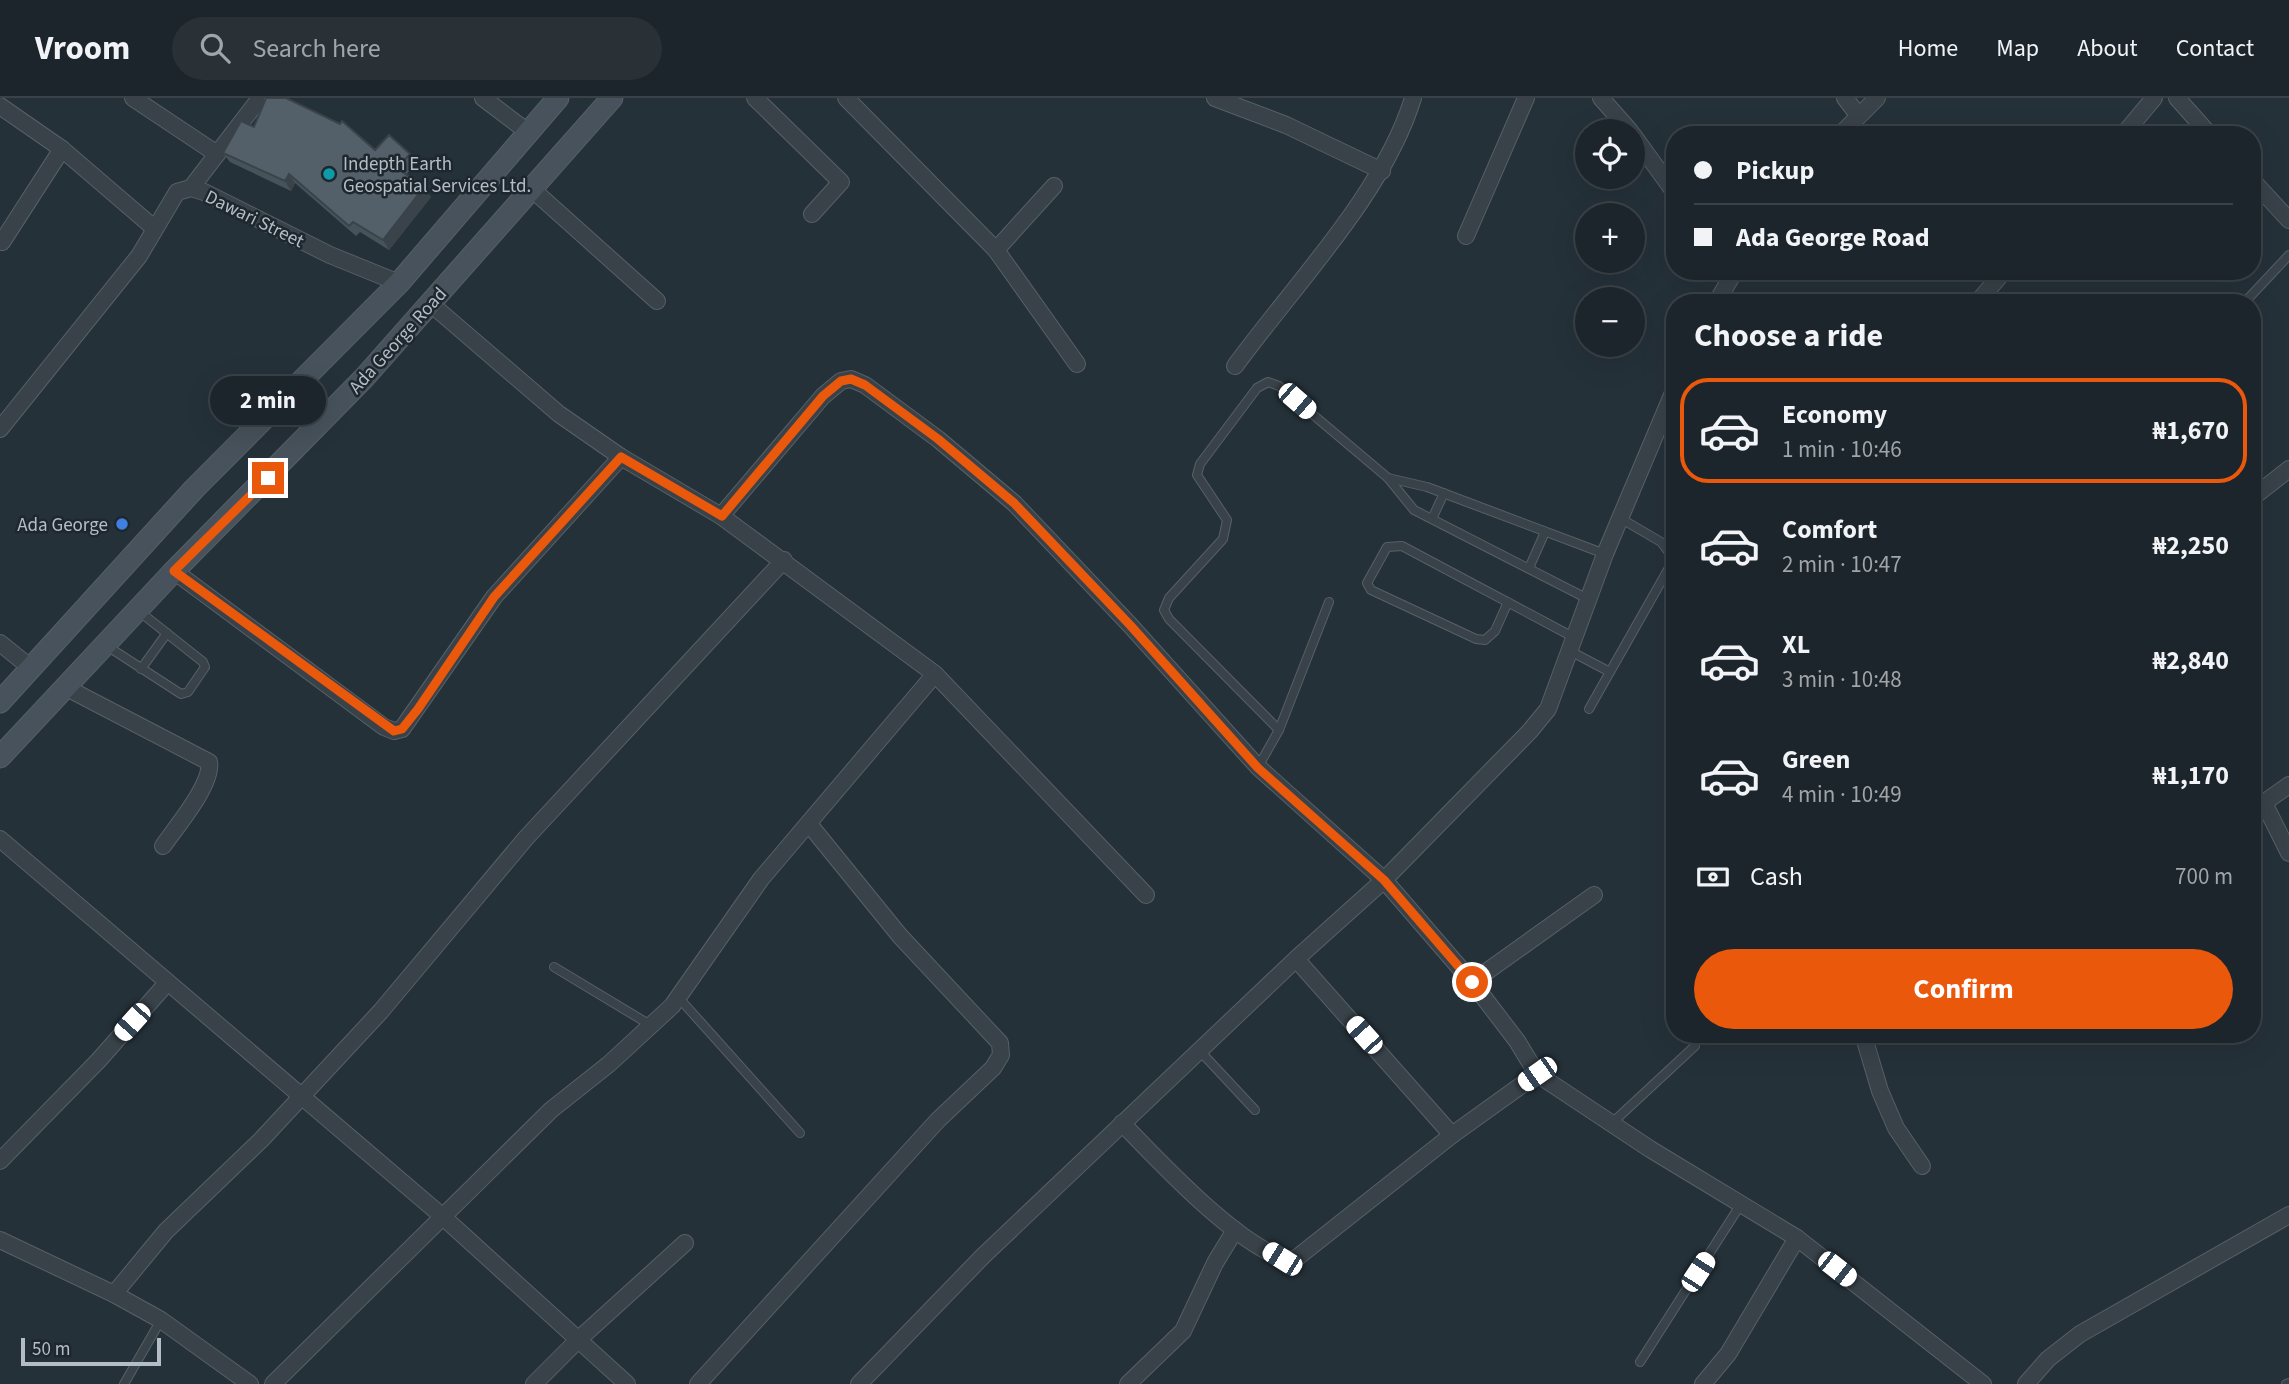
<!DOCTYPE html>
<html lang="en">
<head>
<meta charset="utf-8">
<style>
  :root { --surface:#1c252b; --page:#293137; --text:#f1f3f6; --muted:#a0a5a9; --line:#3a4247; --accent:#ea580c }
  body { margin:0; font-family:"Source Sans 3",sans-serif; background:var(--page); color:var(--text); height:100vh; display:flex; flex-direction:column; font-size:26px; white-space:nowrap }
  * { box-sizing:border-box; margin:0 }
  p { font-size:23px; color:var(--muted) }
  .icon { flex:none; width:38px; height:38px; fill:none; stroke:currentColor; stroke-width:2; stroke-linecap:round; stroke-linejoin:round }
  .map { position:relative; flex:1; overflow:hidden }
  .side { position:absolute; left:1666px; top:196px; width:595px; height:749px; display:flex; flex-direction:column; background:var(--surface); border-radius:28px; box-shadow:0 7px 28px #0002,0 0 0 2px var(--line) }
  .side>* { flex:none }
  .hud { position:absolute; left:1666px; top:28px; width:595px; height:154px; border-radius:28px; box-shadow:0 7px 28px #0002,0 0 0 2px var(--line); display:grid; align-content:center; height:154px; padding:0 28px; background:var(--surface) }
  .fabs { position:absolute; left:1575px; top:21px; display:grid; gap:14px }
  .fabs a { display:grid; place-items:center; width:70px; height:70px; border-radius:50%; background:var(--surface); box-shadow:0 7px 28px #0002,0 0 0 2px var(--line); font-size:35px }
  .scale { position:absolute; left:21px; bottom:18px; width:140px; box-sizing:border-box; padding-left:7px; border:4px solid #b4bdc5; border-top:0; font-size:19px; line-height:24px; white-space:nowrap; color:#b4bdc5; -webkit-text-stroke:5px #1e272e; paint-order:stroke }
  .end { position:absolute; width:32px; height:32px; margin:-16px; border:9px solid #ea580c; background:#fff; box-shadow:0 0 0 4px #fff }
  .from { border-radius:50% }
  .bubble { position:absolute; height:49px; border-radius:24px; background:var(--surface); box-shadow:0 7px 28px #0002,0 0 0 2px var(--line); font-size:23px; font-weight:700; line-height:49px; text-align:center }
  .car { position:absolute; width:21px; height:42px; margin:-21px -10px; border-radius:9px; box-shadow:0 0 5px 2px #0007; background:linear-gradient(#fff 24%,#345 0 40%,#fff 0 76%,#345 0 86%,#fff 0) }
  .hud b { display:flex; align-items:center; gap:24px; height:66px; font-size:26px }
  .hud b+b { border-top:2px solid var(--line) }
  .hud i { width:18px; height:18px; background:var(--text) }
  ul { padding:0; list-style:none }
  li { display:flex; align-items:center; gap:21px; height:105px; margin:0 14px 10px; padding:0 14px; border:4px solid transparent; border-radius:28px }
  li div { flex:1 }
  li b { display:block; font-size:26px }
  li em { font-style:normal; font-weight:700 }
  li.on { border-color:var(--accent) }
  li>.icon { width:63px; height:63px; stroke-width:1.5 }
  h2 { padding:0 28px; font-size:32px; line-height:84px }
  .pay { display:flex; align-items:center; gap:18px; height:77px; padding:0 28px; font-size:26px }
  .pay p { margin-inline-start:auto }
  .button { display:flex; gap:14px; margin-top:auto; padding:14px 28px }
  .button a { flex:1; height:80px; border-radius:42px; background:var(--accent); color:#fff; font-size:28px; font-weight:700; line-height:80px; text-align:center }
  header { display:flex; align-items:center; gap:42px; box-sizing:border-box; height:98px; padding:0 35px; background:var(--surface); border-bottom:2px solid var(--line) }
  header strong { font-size:33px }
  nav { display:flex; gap:38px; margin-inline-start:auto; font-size:24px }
  .search { width:490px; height:63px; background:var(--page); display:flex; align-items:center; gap:18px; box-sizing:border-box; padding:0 24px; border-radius:38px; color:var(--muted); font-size:26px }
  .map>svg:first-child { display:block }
</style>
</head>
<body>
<header>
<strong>Vroom</strong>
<div class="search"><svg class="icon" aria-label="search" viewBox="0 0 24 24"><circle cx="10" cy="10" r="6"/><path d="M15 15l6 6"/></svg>Search here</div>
<nav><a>Home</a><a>Map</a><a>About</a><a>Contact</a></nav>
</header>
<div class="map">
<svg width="2289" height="1286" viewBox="0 0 2289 1286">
  <rect width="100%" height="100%" fill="#253139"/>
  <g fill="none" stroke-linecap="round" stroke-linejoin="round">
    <defs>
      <g id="service">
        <path d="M2244,205L2289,157"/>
        <path d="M1388,380L1427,389L1605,456"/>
        <path d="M1432,421L1444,395"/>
        <path d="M1529,470L1545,434"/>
        <path d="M1508,504L1495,533L1485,542L1476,541L1371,492L1367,485L1387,449L1402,448L1575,540"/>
        <path d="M107,548L181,596L188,594L205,569L203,564L140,514"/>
        <path d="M1570,553L1610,574"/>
        <path d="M141,571L167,535"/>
        <path d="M1589,611L1674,461L1661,444L1620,420"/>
        <path d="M1279,632L1169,521L1164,512L1169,500L1223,441L1227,422L1197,377L1200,366L1257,290L1268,284L1279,288L1388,380L1414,412L1588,501"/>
        <path d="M1258,669L1279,632L1329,504"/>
        <path d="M554,869L652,928"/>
        <path d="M678,899L800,1035"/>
        <path d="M1199,952L1255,1012"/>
        <path d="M1612,1025L1695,948"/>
        <path d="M1640,1264L1741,1106"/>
        <path d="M124,1286L161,1222"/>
        <path d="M2286,1286L2289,1285"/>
      </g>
      <g id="minor">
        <path d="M133,0L217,56"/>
        <path d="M483,0L529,35"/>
        <path d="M755,0L841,84L812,116"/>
        <path d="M846,0L996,152L1077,266"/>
        <path d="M1215,0L1286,27L1382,73"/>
        <path d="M1601,0L1630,33"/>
        <path d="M1845,0L1858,17"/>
        <path d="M2177,0L2210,37"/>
        <path d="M0,8L62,51L154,130"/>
        <path d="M1633,37L1675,95"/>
        <path d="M1840,37L1877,0"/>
        <path d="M2123,37L2154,0"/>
        <path d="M2252,82L2289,122"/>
        <path d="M191,90L257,4"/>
        <path d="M533,92L657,203"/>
        <path d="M1466,138L1526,0"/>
        <path d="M2,144L62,51"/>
        <path d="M996,152L1054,88"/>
        <path d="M1716,205L1735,173"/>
        <path d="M1977,205L2004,173"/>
        <path d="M431,206L559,316L621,359L721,418L935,576L1146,797"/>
        <path d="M1235,268C1294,187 1384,95 1413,0"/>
        <path d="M0,331L139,158L177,94L191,90L204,94L330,157L399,185"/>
        <path d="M2252,400L2289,371"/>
        <path d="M721,418L823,298L841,283L851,281L865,287L938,341L1014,405L1130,527L1258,669L1384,782L1472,884L1517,943L1537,976L1650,1051L1797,1140L1983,1286"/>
        <path d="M174,473L384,629L394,633L402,631L494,499L621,359"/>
        <path d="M0,545L31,570"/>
        <path d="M65,589L209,664C213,686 176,729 163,748"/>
        <path d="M2264,705L2289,755"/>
        <path d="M2252,713L2289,687"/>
        <path d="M0,741L442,1118L627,1286"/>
        <path d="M1296,861L1452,1037"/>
        <path d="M1472,884L1594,797"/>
        <path d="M1863,936L1880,993L1896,1030L1922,1068"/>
        <path d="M1122,1025C1155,1059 1248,1160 1294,1162L1452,1037L1537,976"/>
        <path d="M0,1063L98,963L167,885"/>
        <path d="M0,1142L114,1196L161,1222L250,1286"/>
        <path d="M114,1196L166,1133L261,1042L381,913L526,740L784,462"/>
        <path d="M273,1286L551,1012L609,966L672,908L761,781L935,576"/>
        <path d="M534,1286L579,1241L685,1145"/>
        <path d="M698,1286L938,1022L993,970L1001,957L1000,945L900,838L809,726"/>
        <path d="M859,1286L983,1158L1296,861L1384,782L1530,633L1548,611L1605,456L1675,290"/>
        <path d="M1128,1286L1183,1233L1215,1165L1235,1132"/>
        <path d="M1703,1286L1728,1256L1797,1140"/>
        <path d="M2026,1286L2048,1261L2080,1236L2289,1117"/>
      </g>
      <g id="secondary">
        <path d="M0,604L194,391L399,185L558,0"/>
        <path d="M0,659L174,473L364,280L612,0"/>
      </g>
    </defs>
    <use href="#service" stroke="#576067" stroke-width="10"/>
    <use href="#minor" stroke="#576067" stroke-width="18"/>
    <use href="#secondary" stroke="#576067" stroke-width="23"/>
    <use href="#service" stroke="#394249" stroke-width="8"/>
    <use href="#minor" stroke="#394249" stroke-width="16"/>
    <use href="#secondary" stroke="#47525c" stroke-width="21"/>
  </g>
  <path fill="#47535a" d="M254,29L375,52L410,56L416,66L406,77L431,99L389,152L360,134L356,138L295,85L291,93L230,64L223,55Z"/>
  <g fill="#3a434a">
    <path d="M289,76L295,85L291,93L285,83Z"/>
    <path d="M424,89L431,99L389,152L383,142Z"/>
  </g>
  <path fill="#536069" stroke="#3a434a" stroke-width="2" d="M266,0H286L340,26L342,23L375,52L389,37L410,56L397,70L424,89L383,142L353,124L349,128L289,76L285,83L223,55L241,23L254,29Z"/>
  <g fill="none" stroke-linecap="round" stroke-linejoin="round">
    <path stroke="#ea580c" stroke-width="9" d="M268,380L174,473L394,633L402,631L418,611L494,499L621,359L722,418L823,298L841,283L851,281L865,287L938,341L1014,405L1130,527L1258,670L1384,782L1472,884"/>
  </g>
  <circle fill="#0f9aa8" stroke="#1e272e" stroke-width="2.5" cx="329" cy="76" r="7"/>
  <circle fill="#3f7fe0" stroke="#1e272e" stroke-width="2.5" cx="122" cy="426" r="7"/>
  <g text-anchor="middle" stroke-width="5" stroke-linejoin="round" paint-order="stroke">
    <g font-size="19" fill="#b4bdc5" stroke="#1e272e" text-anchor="start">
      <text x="343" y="72">Indepth Earth<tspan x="343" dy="22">Geospatial Services Ltd.</tspan></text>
      <text x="108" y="433" text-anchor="end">Ada George</text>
    </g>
    <g font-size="19" fill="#b4bdc5" stroke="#1e272e">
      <text transform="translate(255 120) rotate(26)" y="7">Dawari Street</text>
      <text transform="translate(397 242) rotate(-48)" y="7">Ada George Road</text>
    </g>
  </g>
</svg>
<div class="fabs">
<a><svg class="icon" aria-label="locate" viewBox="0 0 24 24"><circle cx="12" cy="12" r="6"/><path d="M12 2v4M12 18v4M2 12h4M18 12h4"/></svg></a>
<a>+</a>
<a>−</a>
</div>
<div class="scale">50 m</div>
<i class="end from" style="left:1472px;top:884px"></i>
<i class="end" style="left:268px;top:380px"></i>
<div class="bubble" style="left:210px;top:278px;width:116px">2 min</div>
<i class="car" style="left:1297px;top:303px;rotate:131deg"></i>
<i class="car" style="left:132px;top:924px;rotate:222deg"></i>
<i class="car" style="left:1364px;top:937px;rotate:318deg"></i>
<i class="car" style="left:1537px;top:976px;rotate:235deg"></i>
<i class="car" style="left:1282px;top:1161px;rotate:302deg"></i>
<i class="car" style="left:1837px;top:1171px;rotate:128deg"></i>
<i class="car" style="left:1698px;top:1174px;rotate:33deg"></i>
<div class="hud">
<b><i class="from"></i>Pickup</b>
<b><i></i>Ada George Road</b>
</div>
<section class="side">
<h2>Choose a ride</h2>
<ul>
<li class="on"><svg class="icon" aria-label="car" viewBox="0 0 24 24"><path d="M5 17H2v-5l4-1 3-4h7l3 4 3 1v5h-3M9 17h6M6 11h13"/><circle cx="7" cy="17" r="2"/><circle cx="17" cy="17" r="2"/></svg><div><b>Economy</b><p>1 min · 10:46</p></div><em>₦1,670</em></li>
<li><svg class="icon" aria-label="car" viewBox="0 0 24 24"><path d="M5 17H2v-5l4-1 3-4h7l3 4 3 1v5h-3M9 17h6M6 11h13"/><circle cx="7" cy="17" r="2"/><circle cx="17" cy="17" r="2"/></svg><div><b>Comfort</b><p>2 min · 10:47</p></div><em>₦2,250</em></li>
<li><svg class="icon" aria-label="car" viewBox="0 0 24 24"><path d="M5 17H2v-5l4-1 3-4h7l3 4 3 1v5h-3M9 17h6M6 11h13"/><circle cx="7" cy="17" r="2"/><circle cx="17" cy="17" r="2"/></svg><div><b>XL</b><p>3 min · 10:48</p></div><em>₦2,840</em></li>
<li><svg class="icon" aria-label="car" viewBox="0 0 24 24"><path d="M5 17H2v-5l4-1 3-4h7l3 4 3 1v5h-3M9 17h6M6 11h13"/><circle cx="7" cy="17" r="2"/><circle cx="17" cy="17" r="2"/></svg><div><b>Green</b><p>4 min · 10:49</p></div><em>₦1,170</em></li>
</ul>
<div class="pay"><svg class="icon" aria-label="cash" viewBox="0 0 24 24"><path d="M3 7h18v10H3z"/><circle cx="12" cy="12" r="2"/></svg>Cash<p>700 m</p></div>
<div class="button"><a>Confirm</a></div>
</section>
</div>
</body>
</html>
